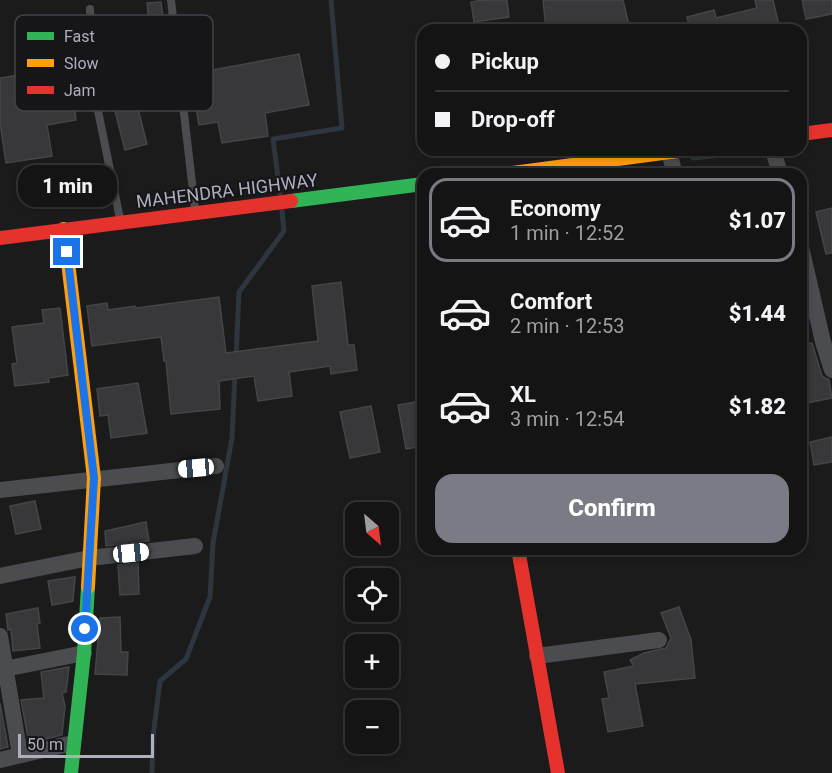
<!DOCTYPE html>
<html lang="en">
<head>
<meta charset="utf-8">
<style>
  :root { --surface:#141415; --page:#1d1d1e; --text:#f1f3f6; --muted:#9d9ea0; --line:#333334; --accent:#797b85 }
  body { margin:0; font-family:Roboto,sans-serif; background:var(--page); color:var(--text); height:100vh; display:flex; flex-direction:column; font-size:22px; white-space:nowrap }
  * { box-sizing:border-box; margin:0 }
  p { font-size:20px; color:var(--muted) }
  .icon { flex:none; width:33px; height:33px; fill:none; stroke:currentColor; stroke-width:2; stroke-linecap:round; stroke-linejoin:round }
  .map { position:relative; flex:1; overflow:hidden }
  .sheet { position:absolute; left:417px; top:168px; width:390px; height:387px; display:flex; flex-direction:column; background:var(--surface); border-radius:18px; box-shadow:0 3px 9px #0003,0 0 0 2px var(--line) }
  .sheet>* { flex:none }
  .banner { position:absolute; left:417px; top:24px; width:390px; height:132px; border-radius:18px; box-shadow:0 3px 9px #0003,0 0 0 2px var(--line); display:grid; align-content:center; height:132px; padding:0 18px; background:var(--surface) }
  .needle { width:39px; rotate:152deg }
  .controls { position:absolute; left:345px; top:502px; display:grid; gap:12px }
  .controls a { display:grid; place-items:center; width:54px; height:54px; border-radius:12px; background:var(--surface); box-shadow:0 3px 9px #0003,0 0 0 2px var(--line); font-size:30px }
  .scale { position:absolute; left:18px; bottom:15px; width:136px; box-sizing:border-box; padding-left:6px; border:3px solid #acafbd; border-top:0; font-size:16px; line-height:21px; white-space:nowrap; color:#acafbd; -webkit-text-stroke:4px #161518; paint-order:stroke }
  .end { position:absolute; width:27px; height:27px; margin:-14px; border:8px solid #1a73e8; background:#fff; box-shadow:0 0 0 3px #fff }
  .from { border-radius:50% }
  .bubble { position:absolute; height:42px; border-radius:18px; background:var(--surface); box-shadow:0 3px 9px #0003,0 0 0 2px var(--line); font-size:20px; font-weight:800; line-height:42px; text-align:center }
  .car { position:absolute; width:18px; height:36px; margin:-18px -9px; border-radius:8px; box-shadow:0 0 4px 2px #0007; background:linear-gradient(#fff 24%,#345 0 40%,#fff 0 76%,#345 0 86%,#fff 0) }
  .banner b { display:flex; align-items:center; gap:21px; height:57px; font-size:22px }
  .banner b+b { border-top:2px solid var(--line) }
  .banner i { width:15px; height:15px; background:var(--text) }
  ul { padding:10px 0 0; list-style:none }
  li { display:flex; align-items:center; gap:18px; height:84px; margin:0 12px 9px; padding:0 6px; border:3px solid transparent; border-radius:18px }
  li div { flex:1 }
  li b { display:block; font-size:22px }
  li em { font-style:normal; font-weight:800 }
  li.on { border-color:var(--accent) }
  li>.icon { width:54px; height:54px; stroke-width:1.5 }
  .primary-button { display:flex; gap:12px; margin-top:auto; padding:12px 18px }
  .primary-button a { flex:1; height:69px; border-radius:18px; background:var(--accent); color:#fff; font-size:24px; font-weight:800; line-height:69px; text-align:center }
  .map>svg:first-child { display:block }
</style>
</head>
<body>
<div class="map">
<svg width="832" height="773" viewBox="0 0 832 773">
  <rect width="100%" height="100%" fill="#1b1b1c"/>
  <g fill="none" stroke-linecap="round" stroke-linejoin="round">
    <g stroke="#2d353f" stroke-width="5">
      <path d="M693,158L770,150"/>
      <path d="M280,193L273,139L342,128L331,0"/>
      <path d="M236,358L239,292L284,231L282,211"/>
      <path d="M152,773L153,737L160,681L186,659L210,597L213,543L232,438L235,373"/>
    </g>
  </g>
  <g fill="#38383a" stroke="#444548" stroke-width="1.5">
    <path d="M483,0H507L509,17L474,22L471,2Z"/>
    <path d="M543,0H623L630,30H592L591,23L546,28Z"/>
    <path d="M755,0H773L780,30H690L687,17L714,10L716,18L757,8Z"/>
    <path d="M802,0H832V14L806,19Z"/>
    <path d="M161,2L166,42L151,44L147,3Z"/>
    <path d="M299,54L309,105L265,113L268,136L222,143L218,122L199,125L190,74Z"/>
    <path d="M63,68L69,104L74,103L76,120L47,125L52,156L6,163L0,123V78Z"/>
    <path d="M133,89L147,144L125,150L111,95Z"/>
    <path d="M832,208V253L826,254L816,212Z"/>
    <path d="M341,282L348,345H354L357,370L331,374L330,366L289,372L292,396L258,401L254,376L219,381L220,409L171,414L166,361H164L161,337L92,346L87,306L107,303L108,310L135,306L136,308L219,297L226,353L318,341L312,286Z"/>
    <path d="M60,308L68,375L48,378L49,382L15,386L12,364L17,363L12,327L44,323L42,310Z"/>
    <path d="M812,343L822,376L829,380L832,398L801,404V345Z"/>
    <path d="M138,383L147,433L111,438L108,415L100,416L97,389Z"/>
    <path d="M420,401L423,415V446L406,449L398,405Z"/>
    <path d="M371,406L380,452L350,458L340,412Z"/>
    <path d="M832,437V462L814,465L810,442Z"/>
    <path d="M35,501L41,529L16,534L10,506Z"/>
    <path d="M146,522L149,541L106,546L105,531Z"/>
    <path d="M138,563L139,594L120,595L118,565Z"/>
    <path d="M75,577L73,601L52,605L48,581Z"/>
    <path d="M679,607L691,640L695,678L635,684L643,726L608,732L602,699L609,698L604,672L634,666L630,660L644,653L666,648L671,638L661,613Z"/>
    <path d="M38,608L40,623L37,624L40,648L13,651L11,629L8,630L6,614Z"/>
    <path d="M120,617L121,652H128L127,675L95,674L100,618Z"/>
    <path d="M69,667L66,692L62,693L65,706L62,735L29,743L21,700L44,698L41,672Z"/>
    <path d="M0,703L8,747L0,749Z"/>
  </g>
  <g fill="none" stroke-linecap="round" stroke-linejoin="round">
    <g stroke="#4b4c4f" stroke-width="8">
      <path d="M171,0L195,209"/>
      <path d="M90,9L95,96L120,219"/>
    </g>
    <g stroke="#4b4c4f" stroke-width="16">
      <path d="M773,150L780,174"/>
      <path d="M669,152L675,174"/>
      <path d="M801,247L823,342L832,370"/>
      <path d="M0,490L216,466"/>
      <path d="M0,576L89,558L195,546"/>
      <path d="M0,636L20,755"/>
      <path d="M537,656L659,640"/>
      <path d="M0,670L84,653"/>
      <path d="M0,760L73,743"/>
    </g>
    <g stroke="#30b455" stroke-width="14">
      <path d="M291,201L423,184"/>
      <path d="M71,773L84,653L88,587"/>
    </g>
    <g stroke="#ff9f0a" stroke-width="14">
      <path d="M505,174L685,150"/>
      <path d="M64,229L94,478L88,587"/>
    </g>
    <g stroke="#e5322d" stroke-width="14">
      <path d="M801,134L832,130"/>
      <path d="M0,238L291,201"/>
      <path d="M518,549L558,773"/>
    </g>
  </g>
  <g fill="none" stroke-linecap="round" stroke-linejoin="round">
    <path stroke="#1a73e8" stroke-width="8" d="M67,252L94,478L85,629"/>
  </g>
  <g text-anchor="middle" stroke-width="4.5" stroke-linejoin="round" paint-order="stroke">
    <g font-size="18" fill="#acafbd" stroke="#161518">
      <text transform="translate(227 191) rotate(-7)" y="6">MAHENDRA HIGHWAY</text>
    </g>
  </g>
  <rect x="15" y="15" width="198" height="96" rx="9" fill="#161518" stroke="#43434a" stroke-width="1.5"/>
  <rect x="27" y="32" width="27" height="8" fill="#30b455"/>
  <rect x="27" y="59" width="27" height="8" fill="#ff9f0a"/>
  <rect x="27" y="86" width="27" height="8" fill="#e5322d"/>
  <g font-size="16" fill="#acafbd">
    <text x="64" y="42">Fast</text>
    <text x="64" y="69">Slow</text>
    <text x="64" y="96">Jam</text>
  </g>
</svg>
<div class="controls">
<a><svg class="needle" viewBox="-14 -14 28 28"><path d="M0-13l5 13h-10z" fill="#e53935"/><path d="M0 13l5-13h-10z" fill="#9d9ea0"/></svg></a>
<a><svg class="icon" aria-label="locate" viewBox="0 0 24 24"><circle cx="12" cy="12" r="6"/><path d="M12 2v4M12 18v4M2 12h4M18 12h4"/></svg></a>
<a>+</a>
<a>−</a>
</div>
<div class="scale">50 m</div>
<i class="end from" style="left:85px;top:629px"></i>
<i class="end" style="left:67px;top:252px"></i>
<div class="bubble" style="left:18px;top:165px;width:99px">1 min</div>
<i class="car" style="left:196px;top:468px;rotate:265deg"></i>
<i class="car" style="left:131px;top:553px;rotate:84deg"></i>
<div class="banner">
<b><i class="from"></i>Pickup</b>
<b><i></i>Drop-off</b>
</div>
<section class="sheet">
<ul>
<li class="on"><svg class="icon" aria-label="car" viewBox="0 0 24 24"><path d="M5 17H2v-5l4-1 3-4h7l3 4 3 1v5h-3M9 17h6M6 11h13"/><circle cx="7" cy="17" r="2"/><circle cx="17" cy="17" r="2"/></svg><div><b>Economy</b><p>1 min · 12:52</p></div><em>$1.07</em></li>
<li><svg class="icon" aria-label="car" viewBox="0 0 24 24"><path d="M5 17H2v-5l4-1 3-4h7l3 4 3 1v5h-3M9 17h6M6 11h13"/><circle cx="7" cy="17" r="2"/><circle cx="17" cy="17" r="2"/></svg><div><b>Comfort</b><p>2 min · 12:53</p></div><em>$1.44</em></li>
<li><svg class="icon" aria-label="car" viewBox="0 0 24 24"><path d="M5 17H2v-5l4-1 3-4h7l3 4 3 1v5h-3M9 17h6M6 11h13"/><circle cx="7" cy="17" r="2"/><circle cx="17" cy="17" r="2"/></svg><div><b>XL</b><p>3 min · 12:54</p></div><em>$1.82</em></li>
</ul>
<div class="primary-button"><a>Confirm</a></div>
</section>
</div>
</body>
</html>
